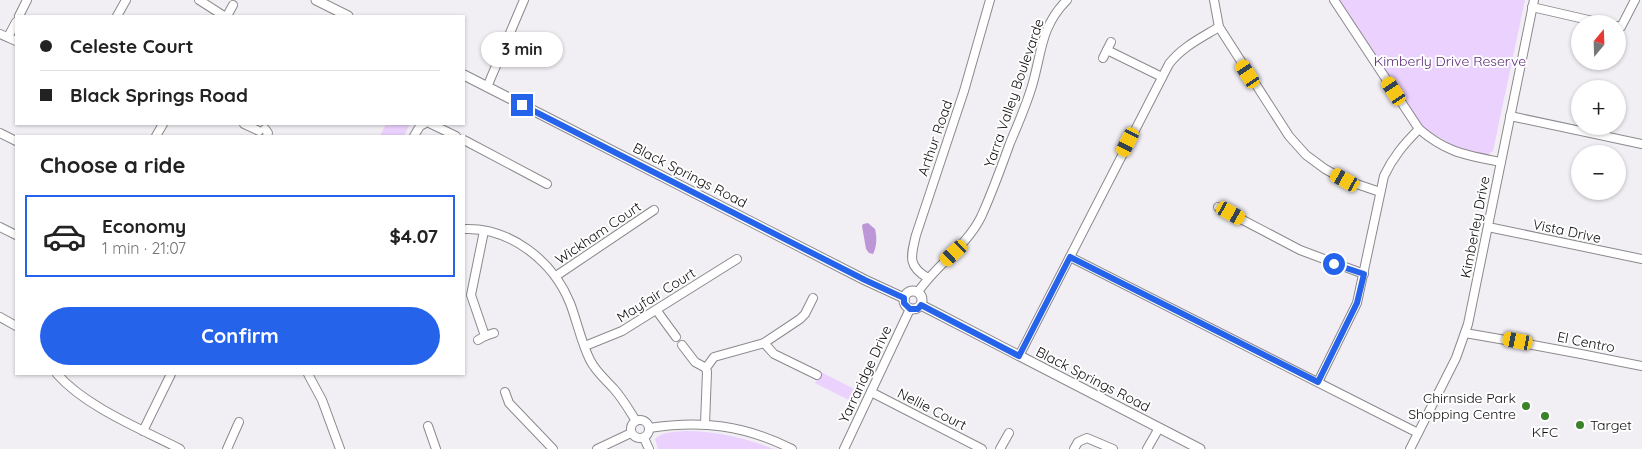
<!DOCTYPE html>
<html lang="en">
<head>
<meta charset="utf-8">
<style>
  :root { --surface:#fff; --page:#f6f6f6; --text:#222; --muted:#767676; --line:#e0e0e0; --accent:#2563eb }
  body { margin:0; font-family:Quicksand,sans-serif; background:var(--page); color:var(--text); height:100vh; display:flex; flex-direction:column; font-size:19px; white-space:nowrap }
  * { box-sizing:border-box; margin:0 }
  p { font-size:16px; color:var(--muted) }
  .icon { flex:none; width:28px; height:28px; fill:none; stroke:currentColor; stroke-width:2; stroke-linecap:round; stroke-linejoin:round }
  .map { position:relative; flex:1; overflow:hidden }
  .sheet { position:absolute; left:15px; top:135px; width:450px; height:240px; display:flex; flex-direction:column; background:var(--surface); border-radius:0px; box-shadow:0 1px 4px #0004 }
  .sheet>* { flex:none }
  .guide { position:absolute; left:15px; top:15px; width:450px; height:110px; border-radius:0px; box-shadow:0 1px 4px #0004; display:grid; align-content:center; height:110px; padding:0 25px; background:var(--surface) }
  .needle { width:32px; rotate:19deg }
  .buttons { position:absolute; left:1571px; top:15px; display:grid; gap:10px }
  .buttons a { display:grid; place-items:center; width:55px; height:55px; border-radius:50%; background:var(--surface); box-shadow:0 1px 4px #0004; font-size:25px }
  .end { position:absolute; width:22px; height:22px; margin:-11px; border:6px solid #2563eb; background:#fff; box-shadow:0 0 0 2px #fff }
  .from { border-radius:50% }
  .bubble { position:absolute; height:35px; border-radius:18px; background:var(--surface); box-shadow:0 1px 4px #0004; font-size:16px; font-weight:800; line-height:35px; text-align:center }
  .car { position:absolute; width:15px; height:30px; margin:-15px -8px; border-radius:6px; box-shadow:0 0 4px 1px #0007; background:linear-gradient(#f5c518 24%,#345 0 40%,#f5c518 0 76%,#345 0 86%,#f5c518 0) }
  .guide b { display:flex; align-items:center; gap:18px; height:48px; font-size:19px }
  .guide b+b { border-top:1px solid var(--line) }
  .guide i { width:12px; height:12px; background:var(--text) }
  ul { padding:0; list-style:none }
  li { display:flex; align-items:center; gap:15px; height:82px; margin:0 10px 8px; padding:0 15px; border:2px solid transparent; border-radius:0px }
  li div { flex:1 }
  li b { display:block; font-size:19px }
  li em { font-style:normal; font-weight:800 }
  li.active { border-color:var(--accent) }
  li>.icon { width:45px; height:45px; stroke-width:1.5 }
  h2 { padding:0 25px; font-size:22px; line-height:60px }
  .action { display:flex; gap:10px; margin-top:auto; padding:10px 25px }
  .action a { flex:1; height:58px; border-radius:30px; background:var(--accent); color:#fff; font-size:20px; font-weight:800; line-height:58px; text-align:center }
  .map>svg:first-child { display:block }
</style>
</head>
<body>
<div class="map">
<svg width="1642" height="449" viewBox="0 0 1642 449">
  <rect width="100%" height="100%" fill="#f2eff4"/>
  <g fill="#ebd1fe">
    <path d="M1339,0H1525L1493,151L1487,155L1456,147L1421,127Z"/>
    <path d="M386,124H410L404,136H380Z"/>
    <path d="M821,372L858,391L853,402L815,383Z"/>
    <path d="M686,431C716,431 745,438 774,449H658L655,439C663,431 675,432 686,431Z"/>
  </g>
  <path fill="#bc96d6" d="M868,223L875,229C877,237 877,246 873,254L869,253L866,249L862,226L863,224Z"/>
  <g fill="none" stroke-linecap="round" stroke-linejoin="round">
    <defs>
      <g id="minor">
        <path d="M199,0L224,16"/>
        <path d="M1214,0L1219,27L1289,136L1306,155L1325,169L1345,180L1380,192"/>
        <path d="M1334,0L1419,129C1447,153 1466,155 1501,162"/>
        <path d="M1532,7L1606,24"/>
        <path d="M19,16L27,0"/>
        <path d="M117,16L126,0"/>
        <path d="M227,16L233,5"/>
        <path d="M1618,26L1621,27L1635,0"/>
        <path d="M0,34L16,41"/>
        <path d="M8,37L16,22"/>
        <path d="M1107,50L1162,77"/>
        <path d="M1103,58L1111,42"/>
        <path d="M487,87L524,0"/>
        <path d="M1510,116L1642,144"/>
        <path d="M244,124L259,131"/>
        <path d="M431,124L456,136"/>
        <path d="M265,129L268,133L267,136"/>
        <path d="M0,133L16,141"/>
        <path d="M156,136L163,124"/>
        <path d="M414,136L420,126L424,124"/>
        <path d="M464,140L547,184"/>
        <path d="M1218,207L1300,250L1364,274"/>
        <path d="M0,227L16,235"/>
        <path d="M1488,227L1642,259"/>
        <path d="M464,229C510,227 553,261 570,303C577,321 581,342 590,360C596,372 606,380 614,389C623,399 629,410 636,421"/>
        <path d="M484,231L471,295L485,336"/>
        <path d="M1070,257L1418,433"/>
        <path d="M556,276L654,210"/>
        <path d="M928,278C907,266 911,256 916,235L964,91L990,0"/>
        <path d="M918,292C936,265 966,247 981,217C992,193 1001,168 1010,143C1018,124 1026,106 1032,86C1042,53 1040,27 1067,0"/>
        <path d="M657,311L676,337"/>
        <path d="M0,317L16,326"/>
        <path d="M1465,333C1524,343 1583,354 1642,366"/>
        <path d="M478,340L485,336L494,333"/>
        <path d="M764,343L774,354L817,375"/>
        <path d="M682,345L695,362L706,368"/>
        <path d="M585,346L622,331L737,259"/>
        <path d="M1019,356L1169,64C1182,47 1201,38 1219,27"/>
        <path d="M57,374C86,407 141,429 180,449"/>
        <path d="M308,374L322,400L340,449"/>
        <path d="M1318,382L1357,303L1384,176C1393,157 1404,144 1419,129"/>
        <path d="M505,392L509,403L553,449"/>
        <path d="M871,392L982,449"/>
        <circle cx="640" cy="429" r="9"/>
        <path d="M705,424L707,372L706,368L714,357L764,343L800,319L805,314L813,298"/>
        <path d="M428,426L436,449"/>
        <path d="M649,428C702,420 744,425 792,449"/>
        <path d="M143,431L171,374"/>
        <path d="M644,438L649,449"/>
        <path d="M227,449L239,422"/>
        <path d="M597,449L631,433"/>
        <path d="M844,449L910,309"/>
        <path d="M1000,449L1009,433"/>
        <path d="M1074,449L1078,442L1087,438L1113,449"/>
        <path d="M1147,449L1159,428"/>
        <path d="M1410,449L1456,358L1468,324L1534,0"/>
      </g>
      <g id="major">
        <path d="M316,0L348,16"/>
        <path d="M464,75L865,280L904,298"/>
        <circle cx="913" cy="300" r="9"/>
        <path d="M921,305L1200,449"/>
      </g>
    </defs>
    <use href="#minor" stroke="#8c898d" stroke-width="10"/>
    <use href="#major" stroke="#8c898d" stroke-width="11"/>
    <use href="#minor" stroke="#fff" stroke-width="8"/>
    <use href="#major" stroke="#fff" stroke-width="9"/>
  </g>
  <g fill="none" stroke-linecap="round" stroke-linejoin="round">
    <path stroke="#2563eb" stroke-width="6" d="M522,105L865,280L904,298V303L910,309H918L921,305L1019,356L1070,257L1318,382L1357,303L1364,274L1334,264"/>
  </g>
  <g fill="#3a832a" stroke="#fefefe" stroke-width="2">
    <circle cx="1526" cy="406" r="5"/>
    <circle cx="1545" cy="416" r="5"/>
    <circle cx="1580" cy="425" r="5"/>
  </g>
  <g text-anchor="middle" stroke-width="4" stroke-linejoin="round" paint-order="stroke">
    <g font-size="14" fill="#5b2b76" stroke="#fefefe">
      <text x="1450" y="66">Kimberly Drive Reserve</text>
    </g>
    <g font-size="14" fill="#0e0d0e" stroke="#fefefe">
      <text transform="translate(1014 93) rotate(-71)" y="5">Yarra Valley Boulevarde</text>
      <text transform="translate(935 138) rotate(-71)" y="5">Arthur Road</text>
      <text transform="translate(690 175) rotate(27)" y="5">Black Springs Road</text>
      <text transform="translate(1475 227) rotate(-79)" y="5">Kimberley Drive</text>
      <text transform="translate(1567 231) rotate(12)" y="5">Vista Drive</text>
      <text transform="translate(598 233) rotate(-34)" y="5">Wickham Court</text>
      <text transform="translate(656 295) rotate(-32)" y="5">Mayfair Court</text>
      <text transform="translate(1586 342) rotate(11)" y="5">El Centro</text>
      <text transform="translate(865 374) rotate(-65)" y="5">Yarraridge Drive</text>
      <text transform="translate(1093 379) rotate(27)" y="5">Black Springs Road</text>
      <text transform="translate(932 409) rotate(27)" y="5">Nellie Court</text>
    </g>
    <g font-size="14" fill="#0e0d0e" stroke="#fefefe" text-anchor="end">
      <text x="1516" y="403">Chirnside Park<tspan x="1516" dy="16">Shopping Centre</tspan></text>
      <text x="1590" y="430" text-anchor="start">Target</text>
      <text x="1545" y="437" text-anchor="middle">KFC</text>
    </g>
  </g>
</svg>
<div class="buttons">
<a><svg class="needle" viewBox="-14 -14 28 28"><path d="M0-13l5 13h-10z" fill="#e53935"/><path d="M0 13l5-13h-10z" fill="#767676"/></svg></a>
<a>+</a>
<a>−</a>
</div>
<i class="end from" style="left:1334px;top:264px"></i>
<i class="end" style="left:522px;top:105px"></i>
<div class="bubble" style="left:481px;top:32px;width:82px">3 min</div>
<i class="car" style="left:1248px;top:74px;rotate:327deg"></i>
<i class="car" style="left:1394px;top:91px;rotate:327deg"></i>
<i class="car" style="left:1128px;top:142px;rotate:207deg"></i>
<i class="car" style="left:1345px;top:180px;rotate:299deg"></i>
<i class="car" style="left:1231px;top:213px;rotate:119deg"></i>
<i class="car" style="left:954px;top:253px;rotate:227deg"></i>
<i class="car" style="left:1518px;top:341px;rotate:281deg"></i>
<div class="guide">
<b><i class="from"></i>Celeste Court</b>
<b><i></i>Black Springs Road</b>
</div>
<section class="sheet">
<h2>Choose a ride</h2>
<ul>
<li class="active"><svg class="icon" aria-label="car" viewBox="0 0 24 24"><path d="M5 17H2v-5l4-1 3-4h7l3 4 3 1v5h-3M9 17h6M6 11h13"/><circle cx="7" cy="17" r="2"/><circle cx="17" cy="17" r="2"/></svg><div><b>Economy</b><p>1 min · 21:07</p></div><em>$4.07</em></li>
</ul>
<div class="action"><a>Confirm</a></div>
</section>
</div>
</body>
</html>
